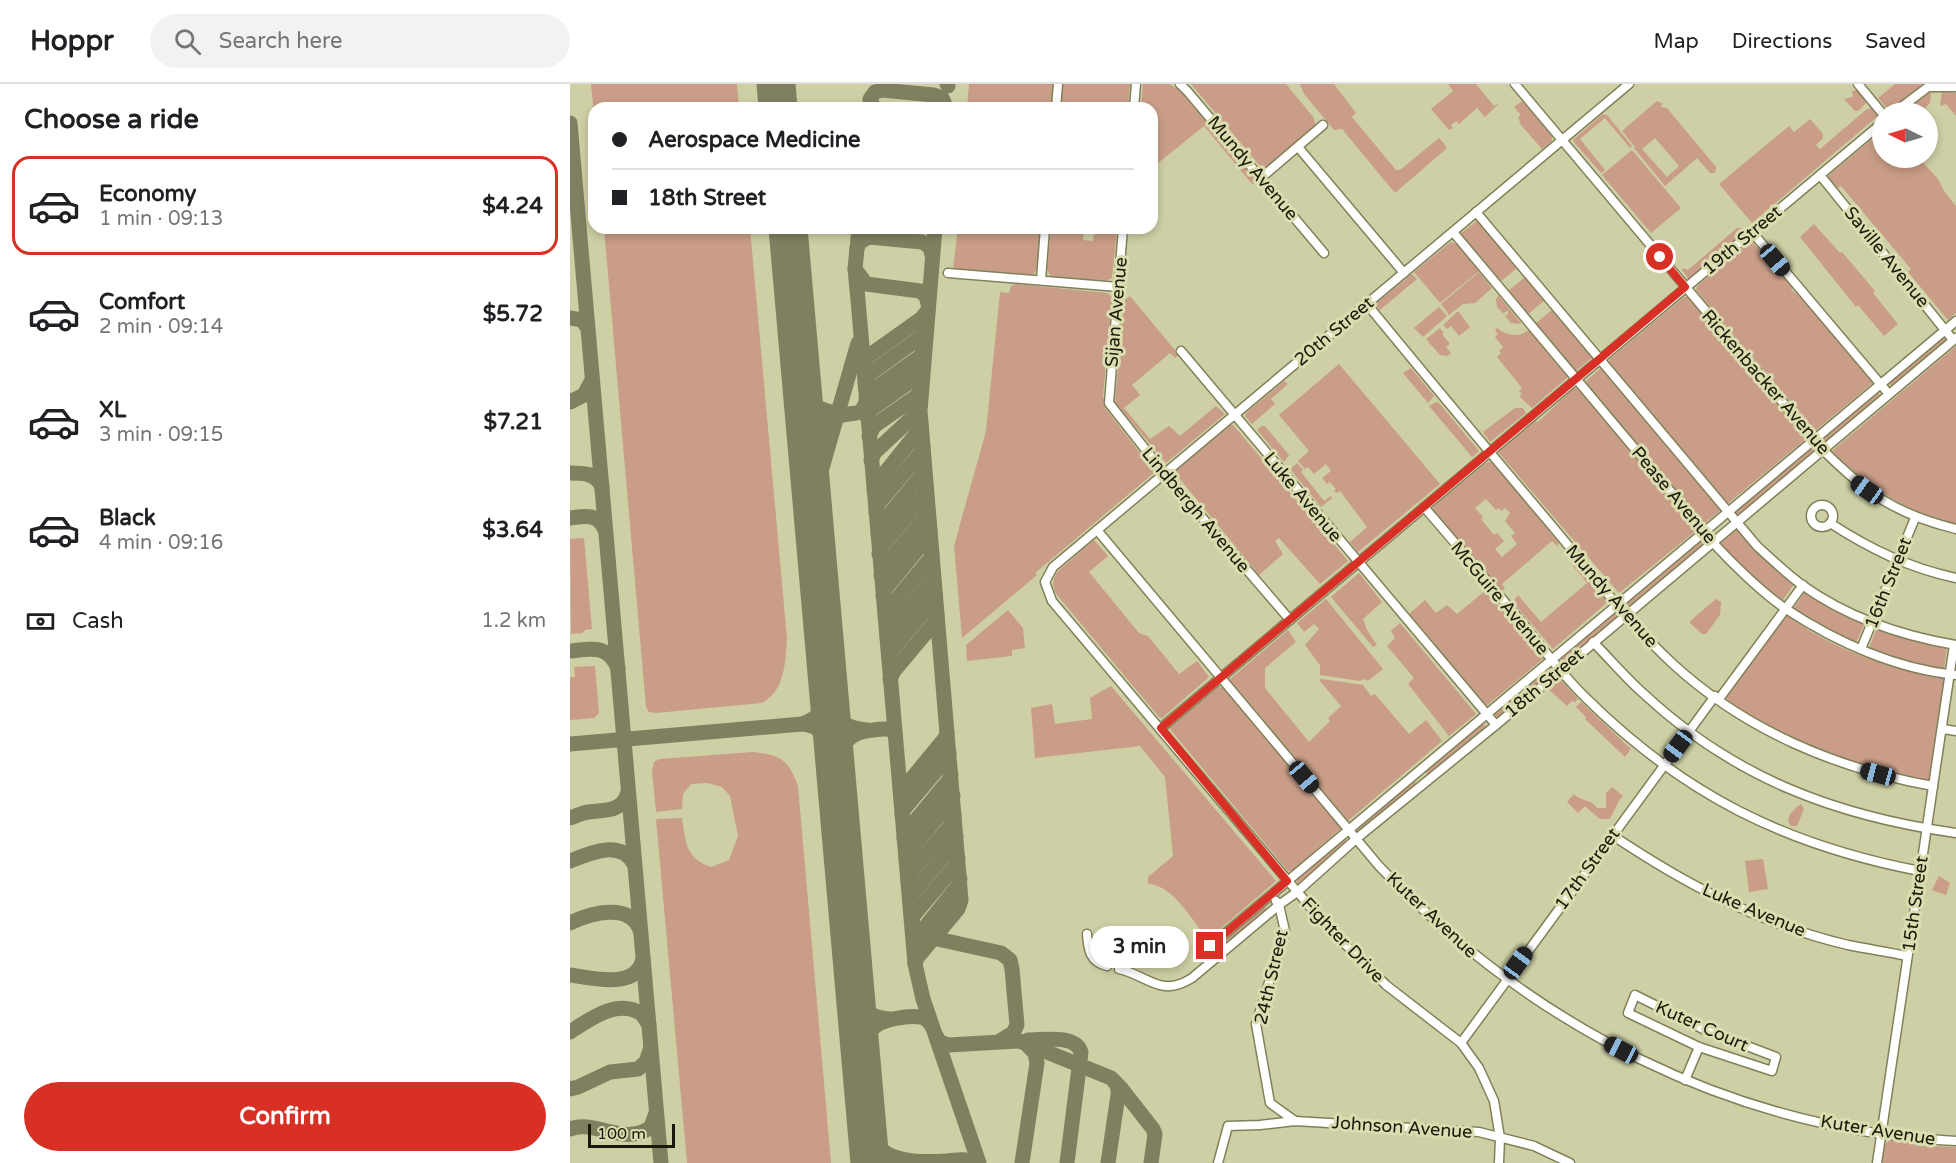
<!DOCTYPE html>
<html lang="en">
<head>
<meta charset="utf-8">
<style>
  :root { --surface:#fff; --page:#f2f2f2; --text:#202124; --muted:#757577; --line:#e0e0e0; --accent:#d93025 }
  body { margin:0; font-family:"Varela Round",sans-serif; background:var(--page); color:var(--text); height:100vh; display:flex; flex-direction:column; font-size:22px; white-space:nowrap }
  * { box-sizing:border-box; margin:0 }
  p { font-size:20px; color:var(--muted) }
  .icon { flex:none; width:33px; height:33px; fill:none; stroke:currentColor; stroke-width:2; stroke-linecap:round; stroke-linejoin:round }
  .map { position:relative; flex:1; overflow:hidden }
  .side { display:flex; flex-direction:column; background:var(--surface); width:570px }
  .side>* { flex:none }
  .top-card { position:absolute; left:18px; top:18px; width:570px; height:132px; border-radius:18px; box-shadow:0 3px 9px #0003; display:grid; align-content:center; height:132px; padding:0 24px; background:var(--surface) }
  .needle { width:39px; rotate:275deg }
  .controls { position:absolute; left:1302px; top:18px; display:grid; gap:12px }
  .controls a { display:grid; place-items:center; width:66px; height:66px; border-radius:50%; background:var(--surface); box-shadow:0 3px 9px #0003; font-size:30px }
  .scale { position:absolute; left:18px; bottom:15px; width:87px; box-sizing:border-box; padding-left:6px; border:3px solid #191909; border-top:0; font-size:16px; line-height:21px; white-space:nowrap; color:#191909; -webkit-text-stroke:4px #dbdcb0; paint-order:stroke }
  .end { position:absolute; width:27px; height:27px; margin:-14px; border:8px solid #d93025; background:#fff; box-shadow:0 0 0 3px #fff }
  .from { border-radius:50% }
  .bubble { position:absolute; height:42px; border-radius:21px; background:var(--surface); box-shadow:0 3px 9px #0003; font-size:20px; font-weight:800; line-height:42px; text-align:center }
  .car { position:absolute; width:18px; height:36px; margin:-18px -9px; border-radius:8px; box-shadow:0 0 4px 2px #0007; background:linear-gradient(#222 24%,#8ab4d8 0 40%,#222 0 76%,#8ab4d8 0 86%,#222 0) }
  .top-card b { display:flex; align-items:center; gap:21px; height:57px; font-size:22px }
  .top-card b+b { border-top:2px solid var(--line) }
  .top-card i { width:15px; height:15px; background:var(--text) }
  ul { padding:0; list-style:none }
  li { display:flex; align-items:center; gap:18px; height:99px; margin:0 12px 9px; padding:0 12px; border:3px solid transparent; border-radius:18px }
  li div { flex:1 }
  li b { display:block; font-size:22px }
  li em { font-style:normal; font-weight:800 }
  li.selected { border-color:var(--accent) }
  li>.icon { width:54px; height:54px; stroke-width:1.5 }
  h2 { padding:0 24px; font-size:27px; line-height:72px }
  .pay { display:flex; align-items:center; gap:15px; height:66px; padding:0 24px; font-size:22px }
  .pay p { margin-inline-start:auto }
  .cta { display:flex; gap:12px; margin-top:auto; padding:12px 24px }
  .cta a { flex:1; height:69px; border-radius:36px; background:var(--accent); color:#fff; font-size:24px; font-weight:800; line-height:69px; text-align:center }
  header { display:flex; align-items:center; gap:36px; box-sizing:border-box; height:84px; padding:0 30px; background:var(--surface); border-bottom:2px solid var(--line) }
  header strong { font-size:28px }
  nav { display:flex; gap:33px; margin-inline-start:auto; font-size:21px }
  .search { width:420px; height:54px; background:var(--page); display:flex; align-items:center; gap:15px; box-sizing:border-box; padding:0 21px; border-radius:33px; color:var(--muted); font-size:22px }
  main { display:flex; flex:1; min-height:0 }
  .map>svg:first-child { display:block }
</style>
</head>
<body>
<header>
<strong>Hoppr</strong>
<div class="search"><svg class="icon" aria-label="search" viewBox="0 0 24 24"><circle cx="10" cy="10" r="6"/><path d="M15 15l6 6"/></svg>Search here</div>
<nav><a>Map</a><a>Directions</a><a>Saved</a></nav>
</header>
<main>
<section class="side">
<h2>Choose a ride</h2>
<ul>
<li class="selected"><svg class="icon" aria-label="car" viewBox="0 0 24 24"><path d="M5 17H2v-5l4-1 3-4h7l3 4 3 1v5h-3M9 17h6M6 11h13"/><circle cx="7" cy="17" r="2"/><circle cx="17" cy="17" r="2"/></svg><div><b>Economy</b><p>1 min · 09:13</p></div><em>$4.24</em></li>
<li><svg class="icon" aria-label="car" viewBox="0 0 24 24"><path d="M5 17H2v-5l4-1 3-4h7l3 4 3 1v5h-3M9 17h6M6 11h13"/><circle cx="7" cy="17" r="2"/><circle cx="17" cy="17" r="2"/></svg><div><b>Comfort</b><p>2 min · 09:14</p></div><em>$5.72</em></li>
<li><svg class="icon" aria-label="car" viewBox="0 0 24 24"><path d="M5 17H2v-5l4-1 3-4h7l3 4 3 1v5h-3M9 17h6M6 11h13"/><circle cx="7" cy="17" r="2"/><circle cx="17" cy="17" r="2"/></svg><div><b>XL</b><p>3 min · 09:15</p></div><em>$7.21</em></li>
<li><svg class="icon" aria-label="car" viewBox="0 0 24 24"><path d="M5 17H2v-5l4-1 3-4h7l3 4 3 1v5h-3M9 17h6M6 11h13"/><circle cx="7" cy="17" r="2"/><circle cx="17" cy="17" r="2"/></svg><div><b>Black</b><p>4 min · 09:16</p></div><em>$3.64</em></li>
</ul>
<div class="pay"><svg class="icon" aria-label="cash" viewBox="0 0 24 24"><path d="M3 7h18v10H3z"/><circle cx="12" cy="12" r="2"/></svg>Cash<p>1.2 km</p></div>
<div class="cta"><a>Confirm</a></div>
</section>
<div class="map">
<svg width="1386" height="1079" viewBox="0 0 1386 1079">
  <rect width="100%" height="100%" fill="#cecfa4"/>
  <g fill="#c99d87" fill-rule="evenodd">
    <path d="M21,0H167L169,24H24V30Z"/>
    <path d="M399,0H484L482,24H397Z"/>
    <path d="M493,0H560L558,24H491Z"/>
    <path d="M573,0H599L612,7L687,98L683,101L634,42L582,84V24H571Z"/>
    <path d="M621,0H716L744,34L745,41L743,46L698,84L691,83Z"/>
    <path d="M730,0H764L786,29L782,33L826,86H830L869,54L876,62V65L825,109L772,45L764,46L734,10Z"/>
    <path d="M878,0H906L924,22L930,18L915,33L907,24L889,40L886,37L881,41L883,44L879,46L861,25L883,7Z"/>
    <path d="M1325,0H1354L1320,28L1308,14Z"/>
    <path d="M1287,6L1295,14L1296,19L1288,27H1285L1274,15L1283,13L1282,7Z"/>
    <path d="M1372,8L1386,9V32L1376,20L1371,22L1370,20Z"/>
    <path d="M1358,9H1361L1360,19L1351,28H1334Z"/>
    <path d="M952,17L982,51V57L972,65L951,41L948,33L951,31L944,23Z"/>
    <path d="M1087,17L1094,20H1092L1091,23L1097,24L1146,83L1145,89H1140L1127,74L1095,102L1064,64L1065,63L1052,47ZM1085,54L1109,82L1097,93L1072,65Z"/>
    <path d="M1302,24L1309,31L1182,139L1149,100L1219,42L1224,48L1240,35L1253,50V54L1246,61L1250,65L1297,25Z"/>
    <path d="M1033,30L1037,31L1062,62L1060,64L1035,34L1010,55L1035,86L1031,89L1003,57L1004,55Z"/>
    <path d="M1312,47V74H1349L1368,95L1374,107L1386,122V229L1378,236L1338,188L1341,185L1271,102L1268,104L1258,94L1259,91Z"/>
    <path d="M1062,66L1111,124L1081,149L1032,91Z"/>
    <path d="M908,136L947,184L930,198L890,150Z"/>
    <path d="M1244,140L1270,169L1272,168L1305,207L1303,209L1328,240L1314,252L1288,221L1286,223L1230,153Z"/>
    <path d="M34,144H180L217,555C215,580 215,606 192,619L86,629L79,628L76,623Z"/>
    <path d="M388,144H471L467,184L464,190L458,191L383,185Z"/>
    <path d="M481,144H514L513,156L523,157L525,144H547L542,194L533,198L481,193L477,185Z"/>
    <path d="M1167,144H1171L1173,151L1119,196L1112,186L1113,184L1118,186Z"/>
    <path d="M881,158L888,161L909,187L870,219L844,188Z"/>
    <path d="M1179,158L1183,159L1191,168L1193,166L1223,203L1221,205L1226,210L1228,208L1304,298L1245,347L1126,206L1127,202Z"/>
    <path d="M909,188L922,204L905,219L893,220L879,231L871,220Z"/>
    <path d="M842,190L847,195L810,226L806,223V219Z"/>
    <path d="M955,193L975,216L957,231L937,208Z"/>
    <path d="M445,200L537,209L542,213L533,312L535,324L585,388L465,489L467,491L392,554L384,462L416,347L430,208L439,209L441,202Z"/>
    <path d="M928,211L951,239L949,240L941,239L935,232L938,230V227L933,229L927,223L926,216Z"/>
    <path d="M560,212L609,271L605,274L600,269L562,301L570,311L554,324L580,355L599,342L610,352L646,322L655,330L596,379L545,318L554,217Z"/>
    <path d="M1114,213H1118L1236,353V355L1156,421L1038,282L1040,275Z"/>
    <path d="M869,223L877,232L853,253L844,244Z"/>
    <path d="M983,225L1023,273L1006,287L965,240Z"/>
    <path d="M888,227L900,243L889,252L881,242L877,245L873,241Z"/>
    <path d="M870,244L874,249L872,250L880,260L876,263L881,269L877,272L870,271L856,255Z"/>
    <path d="M927,244C937,252 949,254 959,246L998,293L962,324L949,312L952,310L949,307L952,304L927,273L931,269L929,267L933,263L925,253L928,250L925,246Z"/>
    <path d="M1373,251L1377,257L1322,303L1317,297Z"/>
    <path d="M1386,262V440C1336,429 1297,402 1262,367Z"/>
    <path d="M769,280L870,400L788,468L780,458L797,443L770,407L767,409L764,407L766,405L760,398L757,400L752,394L761,387L756,380L744,390L738,383L735,385L728,377L739,367L709,331Z"/>
    <path d="M841,284L864,312L858,319L833,289Z"/>
    <path d="M1031,284L1151,426L1134,440L1015,298Z"/>
    <path d="M714,297L718,300L701,315L705,320L682,340L675,332L676,329Z"/>
    <path d="M1004,304L1009,306L1127,446L1049,509L929,369L930,365L966,337L968,338Z"/>
    <path d="M1306,307L1311,312L1256,358L1251,353Z"/>
    <path d="M866,318L869,319L909,367L902,373L859,322Z"/>
    <path d="M945,324H953L956,329L920,358L913,348Z"/>
    <path d="M660,341H663L778,477L750,500L709,454L705,457L713,470L689,491L605,389V387Z"/>
    <path d="M692,342H695L719,371L714,378L687,346Z"/>
    <path d="M1241,362L1245,368L1168,432L1164,427Z"/>
    <path d="M922,377L989,459L987,462L982,457L932,500L935,505L931,507L862,426L864,422L916,379ZM916,415L926,426L929,424L931,427L935,424L940,429L935,437L945,449L941,452L947,460L932,473L925,465L934,457L927,449L924,451L911,435L913,433L905,424Z"/>
    <path d="M727,379L733,386L731,388L754,417L761,412L762,414L751,423L720,385Z"/>
    <path d="M1167,445L1225,499L1212,517L1181,492L1150,460Z"/>
    <path d="M1132,453L1137,459L1060,523L1055,518Z"/>
    <path d="M14,454L22,545L15,546L12,549L1,550L0,455Z"/>
    <path d="M524,456L538,472L519,488L569,549L578,552L609,590L627,577L639,593L592,634L589,633L487,511C482,503 482,496 487,488Z"/>
    <path d="M1008,481L1039,517L983,565L943,518L948,511L971,538L1017,499L1003,482Z"/>
    <path d="M789,489L812,518L793,535L797,546L807,561L803,563L761,513Z"/>
    <path d="M916,506L974,574L916,622L839,530L855,516L866,529L877,521L887,530Z"/>
    <path d="M1236,507L1295,539L1286,559L1263,549L1223,525Z"/>
    <path d="M756,515L813,585L798,597L794,595L790,597L750,591V581L735,561L749,545L744,540L734,548L727,539Z"/>
    <path d="M1146,515L1151,518L1150,531L1136,550H1132L1120,539V537Z"/>
    <path d="M438,526L453,544L455,564L442,566V572L397,577L396,561Z"/>
    <path d="M1044,527L1049,532L993,579L989,573Z"/>
    <path d="M1216,530C1261,566 1319,584 1375,595L1360,695L1355,697C1283,680 1220,659 1158,618L1156,612Z"/>
    <path d="M830,539L906,630L879,652L838,600L844,594L817,562L825,554L821,547Z"/>
    <path d="M1307,544L1377,563L1374,585L1327,575L1299,564Z"/>
    <path d="M718,546L726,558L695,584V604L739,658L760,637L758,634L771,622L749,596L752,595L793,601L801,612L805,610L839,650L856,636L872,657L778,737L659,596Z"/>
    <path d="M25,582L29,629L24,634L0,636V593H5L4,583Z"/>
    <path d="M978,582L983,588L928,634L923,628Z"/>
    <path d="M989,594L1008,615L1005,618L1002,617L997,622L977,604Z"/>
    <path d="M541,602L706,797L642,852L633,849C620,833 601,800 578,800V793L603,772L595,693L570,662L465,674L461,624L482,620L485,640L522,635L520,614Z"/>
    <path d="M649,603L654,604L771,744L722,787H718L599,644Z"/>
    <path d="M1011,618L1061,665L1055,673L1015,635L1016,633L1006,623Z"/>
    <path d="M911,637L916,643L858,691L854,686Z"/>
    <path d="M183,668C211,671 218,675 228,702L261,1079H117L86,735L112,734C116,758 115,774 141,783L159,776L168,752L160,712L152,703L137,699L121,700L113,710L112,725L86,728L82,687L84,678L90,675Z"/>
    <path d="M842,695L847,700L789,749L784,743Z"/>
    <path d="M1042,703L1053,712C1045,720 1044,730 1039,735H1030L1016,723H1014L1008,729L997,718L1004,710C1012,718 1022,715 1027,724H1036V709Z"/>
    <path d="M1231,720L1234,725L1227,742H1221C1214,733 1223,726 1231,720Z"/>
    <path d="M774,753L778,759L729,800L725,794Z"/>
    <path d="M1193,775L1198,805L1179,808L1175,777Z"/>
    <path d="M1369,792L1380,799L1376,811L1362,806Z"/>
    <path d="M692,820L698,827L651,866L646,865L645,862Z"/>
    <path d="M1320,1056L1357,1062L1386,1063V1079H1312L1315,1060Z"/>
  </g>
  <g fill="none" stroke-linecap="round" stroke-linejoin="round">
    <g stroke="#808061" stroke-width="15">
      <path d="M377,0L378,2"/>
      <path d="M304,24L300,15L305,8L312,6L364,11L372,14L376,23"/>
      <path d="M0,39L91,1079"/>
      <path d="M289,144L285,185L288,216L345,880L353,915L409,1079"/>
      <path d="M287,164L290,158L299,153L352,158L360,163L362,171"/>
      <path d="M285,185L296,200L350,207L356,212L358,220"/>
      <path d="M0,234L12,236L17,243"/>
      <path d="M293,281L297,273L352,234L358,226"/>
      <path d="M231,289C237,318 242,326 272,330"/>
      <path d="M295,299L299,290L351,253L356,247"/>
      <path d="M296,316L300,308L350,273L354,265"/>
      <path d="M0,318L14,311L22,296"/>
      <path d="M297,333L300,326L348,292L353,284"/>
      <path d="M299,352L304,342L347,312L351,305"/>
      <path d="M301,376L305,368L347,329L349,323"/>
      <path d="M239,378C240,358 247,339 267,332C275,330 283,330 291,328L296,319"/>
      <path d="M0,389C14,389 26,389 32,403"/>
      <path d="M304,406L306,400L351,344"/>
      <path d="M243,427L248,398L288,259"/>
      <path d="M306,428L308,420L349,371L353,363"/>
      <path d="M0,434C16,432 28,429 35,446"/>
      <path d="M308,449L310,442L352,391L354,384"/>
      <path d="M309,470L312,462L354,412L356,405"/>
      <path d="M311,491L314,483L355,434L358,426"/>
      <path d="M313,512L315,505L357,454L360,447"/>
      <path d="M315,532L320,523L360,475L362,469"/>
      <path d="M317,553L319,547L361,497L363,490"/>
      <path d="M0,567C22,565 37,560 48,584"/>
      <path d="M319,573L322,566L362,518L365,510"/>
      <path d="M320,595L324,587L365,538L367,531"/>
      <path d="M259,609C265,633 270,644 297,646"/>
      <path d="M232,640C251,642 258,652 264,669"/>
      <path d="M0,660L232,640C252,634 257,620 258,601"/>
      <path d="M265,686C271,662 276,648 303,646C310,645 316,644 322,646L325,651"/>
      <path d="M331,712L334,704L376,653L377,648"/>
      <path d="M332,731L334,725L377,674L379,669"/>
      <path d="M0,734C6,732 12,729 18,728C35,726 53,728 58,708"/>
      <path d="M334,754L336,748L379,696L381,690"/>
      <path d="M336,775L338,769L379,719L383,712"/>
      <path d="M0,777C20,769 51,755 64,780"/>
      <path d="M338,796L341,788L380,742L384,731"/>
      <path d="M340,817L342,810L383,761L386,752"/>
      <path d="M0,839C21,829 60,818 70,846"/>
      <path d="M342,839L343,832L385,782L388,774"/>
      <path d="M354,852L431,869L440,876L442,885L447,941L443,949L430,957"/>
      <path d="M344,857L388,802L390,795"/>
      <path d="M345,880L347,874L388,825L391,816L350,327L365,144"/>
      <path d="M0,891C22,894 67,906 73,875"/>
      <path d="M285,911C293,927 302,934 320,935"/>
      <path d="M0,948C20,935 48,914 72,930L79,941"/>
      <path d="M366,952L370,958L379,961L450,957L541,994L551,1004L583,1045L585,1050L581,1079"/>
      <path d="M458,956C473,956 505,950 511,968L497,1079"/>
      <path d="M291,975C292,964 293,953 302,945C311,935 339,931 351,933C356,934 359,938 362,942"/>
      <path d="M0,1005L8,1003L40,988L68,985L76,978L80,966"/>
      <path d="M0,1045C25,1035 54,1063 81,1043L86,1029"/>
      <path d="M297,1045C308,1079 346,1079 377,1077C387,1076 396,1074 405,1079"/>
      <path d="M452,1079L467,979L465,969L455,959"/>
      <path d="M538,1079L548,1011V1003L544,997"/>
    </g>
    <g stroke="#808061" stroke-width="39">
      <path d="M206,0L208,24"/>
      <path d="M218,144L300,1079"/>
    </g>
    <defs>
      <g id="minor">
        <path d="M610,0L618,8L754,169"/>
        <path d="M945,0L1252,365C1296,409 1325,430 1386,445"/>
        <path d="M1288,0L1312,29"/>
        <path d="M486,24L488,0"/>
        <path d="M564,24L566,0"/>
        <path d="M1325,28L1358,3H1386"/>
        <path d="M728,63L834,189"/>
        <path d="M1250,91L1383,256"/>
        <path d="M691,94L753,41"/>
        <path d="M906,128L1187,462C1201,475 1216,489 1232,501C1277,533 1332,552 1386,561"/>
        <path d="M553,144L539,319L594,389L720,536"/>
        <path d="M883,148L1148,464C1169,486 1191,508 1216,525C1266,558 1326,585 1386,591"/>
        <path d="M1182,148L1318,309"/>
        <path d="M378,189L548,203"/>
        <path d="M471,196L475,144"/>
        <path d="M796,219C856,292 916,364 977,436C1018,484 1056,537 1103,580C1175,646 1267,685 1363,702"/>
        <path d="M611,267L926,641"/>
        <circle cx="1252" cy="432" r="11"/>
        <path d="M854,423C888,462 921,502 954,541C974,566 993,592 1016,614C1114,711 1215,761 1350,787"/>
        <path d="M1260,439C1300,465 1339,484 1386,494"/>
        <path d="M527,446L809,782C962,943 1163,1046 1386,1057"/>
        <path d="M1023,558C1040,575 1056,594 1074,610C1164,694 1266,732 1386,749"/>
        <path d="M1291,565L1345,434"/>
        <path d="M1149,615L1233,501"/>
        <path d="M591,644L1312,39"/>
        <path d="M1373,645L1386,647"/>
        <path d="M1042,751C1115,800 1192,841 1278,861C1298,865 1318,868 1337,872"/>
        <path d="M706,817L709,821L715,847L686,940L700,1019L725,1037"/>
        <path d="M517,850C518,866 520,878 537,882"/>
        <path d="M640,862L1386,237"/>
        <path d="M549,885C579,892 591,914 622,894L709,821L727,808L786,755L926,641L1386,254"/>
        <path d="M1065,911L1135,946L1206,973L1202,987L1129,963L1058,929Z"/>
        <path d="M891,959L1145,612"/>
        <path d="M1115,996L1129,963"/>
        <path d="M648,1079L658,1042L690,1041L725,1037L909,1048L964,1062L1000,1079"/>
        <path d="M929,1079L930,1054L924,1017L909,984L891,959L816,901L752,837L482,517L475,498L483,483L1059,0"/>
        <path d="M1307,1079L1384,561"/>
      </g>
    </defs>
    <use href="#minor" stroke="#818159" stroke-width="11"/>
    <use href="#minor" stroke="#fff" stroke-width="8"/>
  </g>
  <g fill="none" stroke-linecap="round" stroke-linejoin="round">
    <path stroke="#d93025" stroke-width="8" d="M640,862L717,797L591,644L1115,203L1090,173"/>
  </g>
  <g text-anchor="middle" stroke-width="6" stroke-linejoin="round" paint-order="stroke">
    <g font-size="18" fill="#191909" stroke="#dbdcb0">
      <text transform="translate(683 84) rotate(50)" y="6">Mundy Avenue</text>
      <text transform="translate(1172 156) rotate(-40)" y="6">19th Street</text>
      <text transform="translate(1317 173) rotate(51)" y="6">Saville Avenue</text>
      <text transform="translate(546 228) rotate(-85)" y="6">Sijan Avenue</text>
      <text transform="translate(764 247) rotate(-40)" y="6">20th Street</text>
      <text transform="translate(1196 298) rotate(49)" y="6">Rickenbacker Avenue</text>
      <text transform="translate(1104 411) rotate(50)" y="6">Pease Avenue</text>
      <text transform="translate(733 413) rotate(50)" y="6">Luke Avenue</text>
      <text transform="translate(626 426) rotate(50)" y="6">Lindbergh Avenue</text>
      <text transform="translate(1318 499) rotate(-68)" y="6">16th Street</text>
      <text transform="translate(1042 512) rotate(49)" y="6">Mundy Avenue</text>
      <text transform="translate(930 514) rotate(50)" y="6">McGuire Avenue</text>
      <text transform="translate(974 599) rotate(-40)" y="6">18th Street</text>
      <text transform="translate(1017 785) rotate(-54)" y="6">17th Street</text>
      <text transform="translate(1345 820) rotate(-82)" y="6">15th Street</text>
      <text transform="translate(1184 826) rotate(23)" y="6">Luke Avenue</text>
      <text transform="translate(862 831) rotate(43)" y="6">Kuter Avenue</text>
      <text transform="translate(773 856) rotate(46)" y="6">Fighter Drive</text>
      <text transform="translate(701 893) rotate(-77)" y="6">24th Street</text>
      <text transform="translate(1132 942) rotate(24)" y="6">Kuter Court</text>
      <text transform="translate(832 1043) rotate(4)" y="6">Johnson Avenue</text>
      <text transform="translate(1308 1046) rotate(9)" y="6">Kuter Avenue</text>
    </g>
  </g>
</svg>
<div class="controls">
<a><svg class="needle" viewBox="-14 -14 28 28"><path d="M0-13l5 13h-10z" fill="#e53935"/><path d="M0 13l5-13h-10z" fill="#757577"/></svg></a>
</div>
<div class="scale">100 m</div>
<i class="end from" style="left:1090px;top:173px"></i>
<i class="end" style="left:640px;top:862px"></i>
<div class="bubble" style="left:520px;top:842px;width:99px">3 min</div>
<i class="car" style="left:1205px;top:176px;rotate:140deg"></i>
<i class="car" style="left:1297px;top:406px;rotate:305deg"></i>
<i class="car" style="left:1108px;top:662px;rotate:217deg"></i>
<i class="car" style="left:1308px;top:690px;rotate:285deg"></i>
<i class="car" style="left:734px;top:693px;rotate:140deg"></i>
<i class="car" style="left:948px;top:879px;rotate:36deg"></i>
<i class="car" style="left:1051px;top:966px;rotate:298deg"></i>
<div class="top-card">
<b><i class="from"></i>Aerospace Medicine</b>
<b><i></i>18th Street</b>
</div>
</div>
</main>
</body>
</html>
